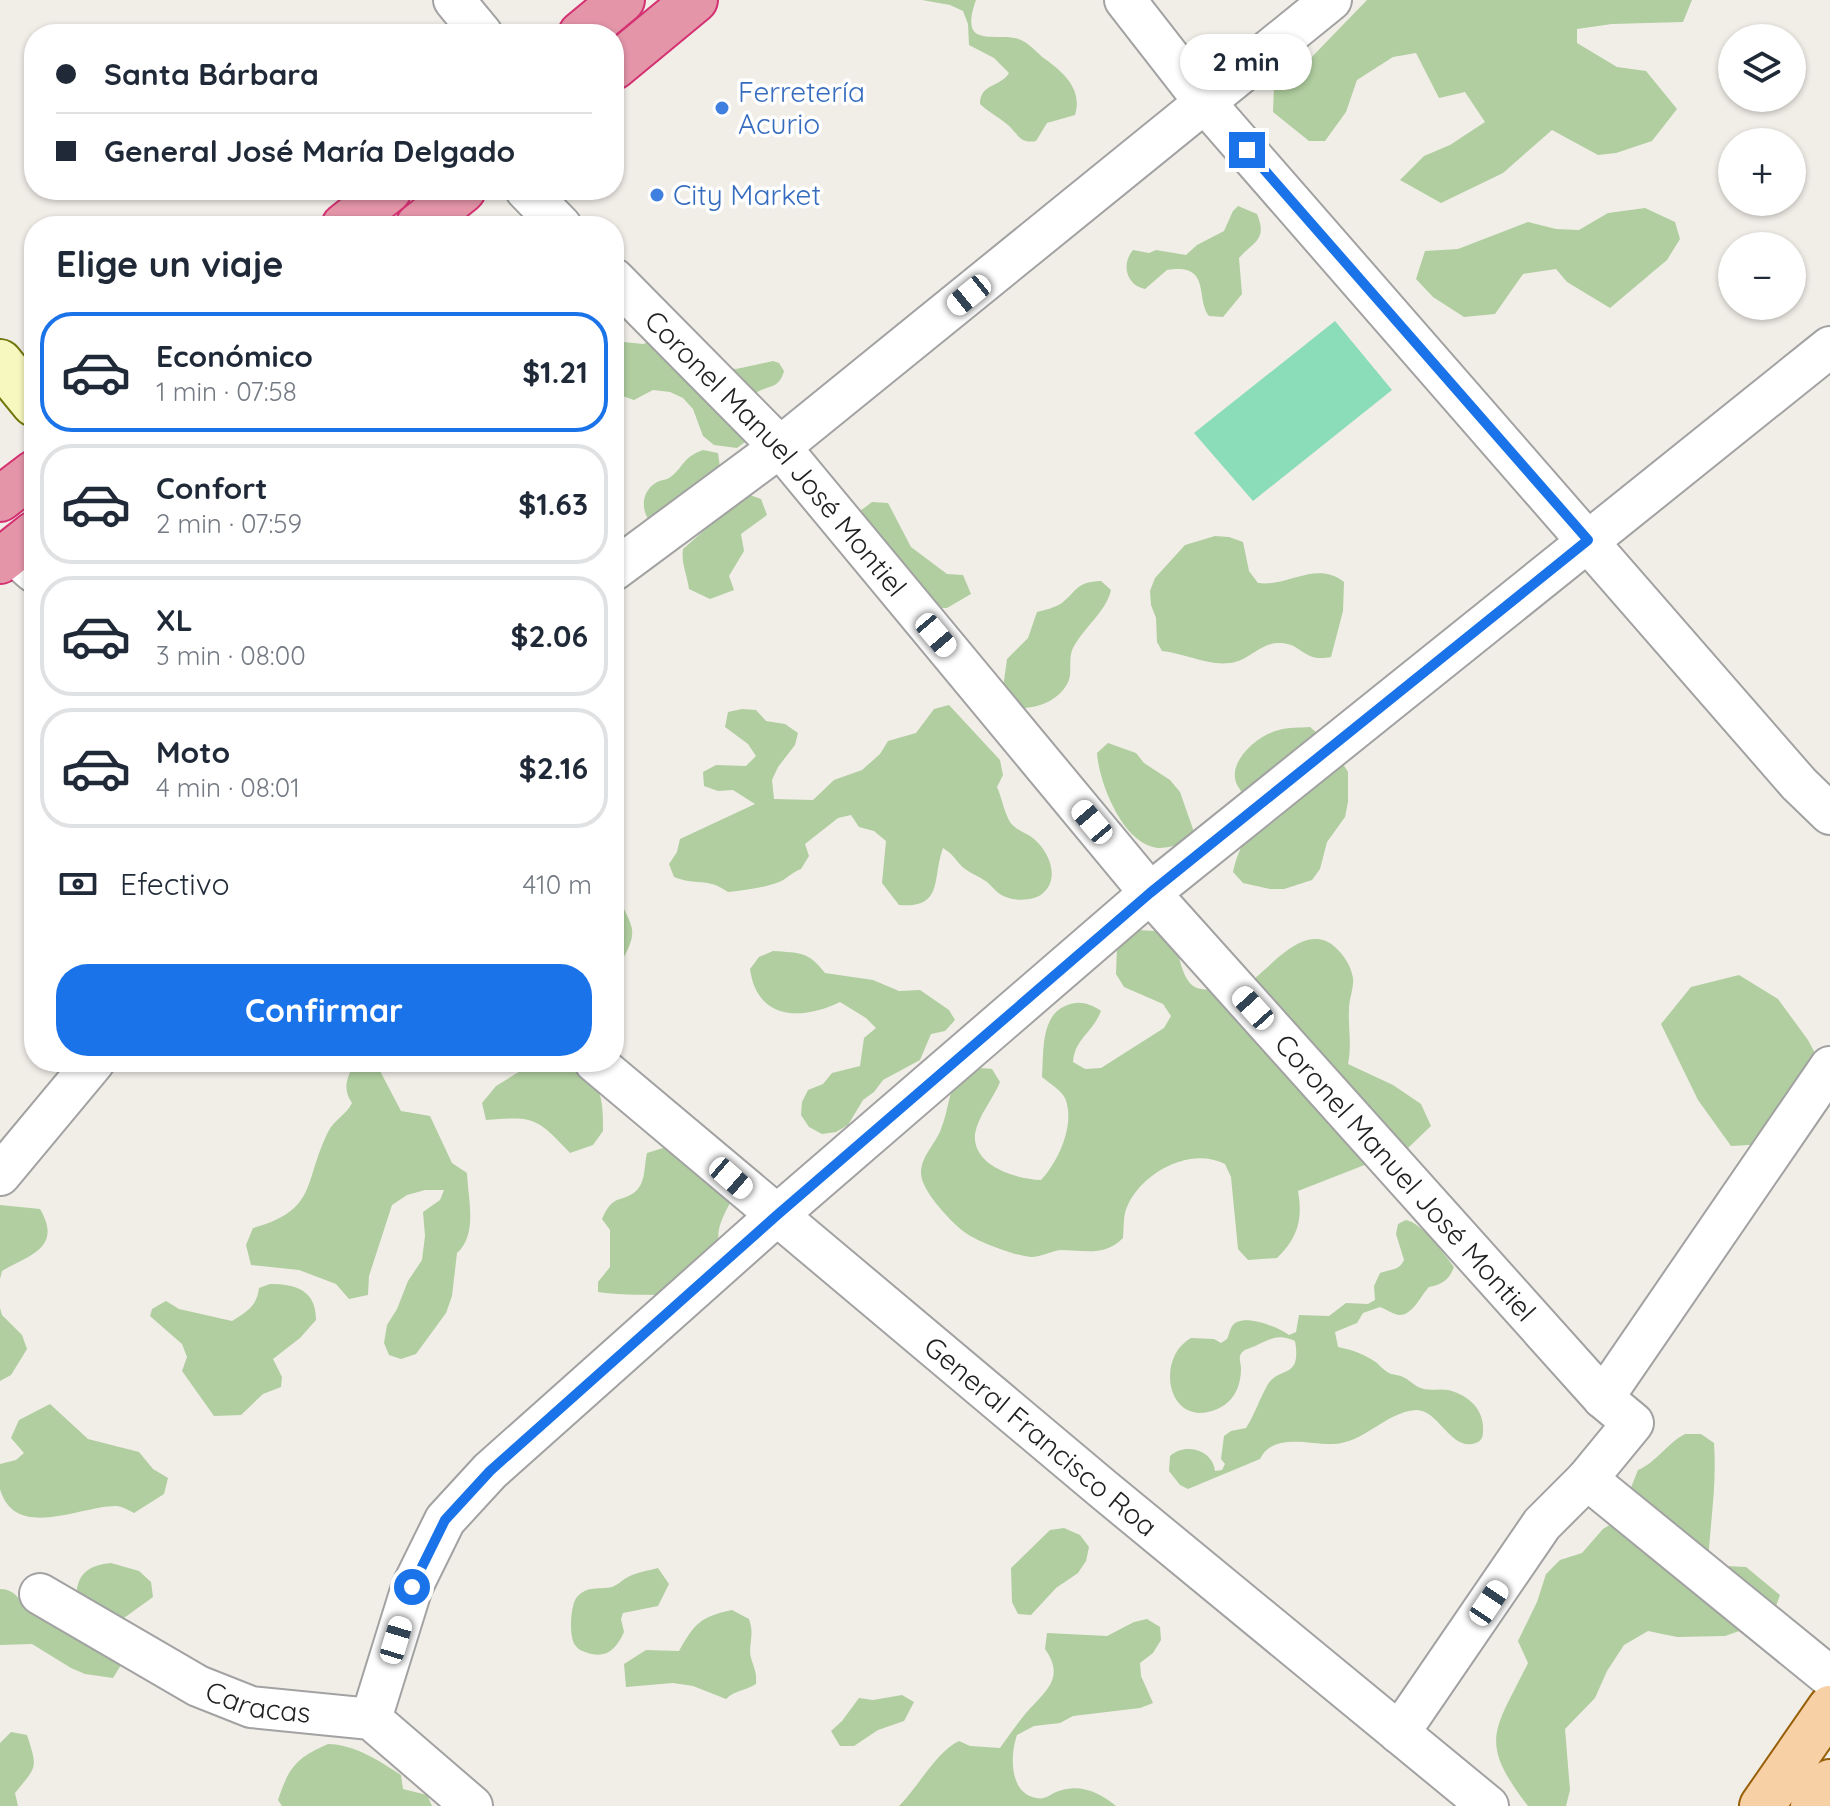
<!DOCTYPE html>
<html lang="es">
<head>
<meta charset="utf-8">
<style>
  :root { --surface:#fff; --page:#f2f2f3; --text:#1f2937; --muted:#747a83; --line:#e0e1e3; --accent:#1a73e8 }
  body { margin:0; font-family:Quicksand,sans-serif; background:var(--page); color:var(--text); height:100vh; display:flex; flex-direction:column; font-size:30px; white-space:nowrap }
  * { box-sizing:border-box; margin:0 }
  p { font-size:26px; color:var(--muted) }
  .icon { flex:none; width:44px; height:44px; fill:none; stroke:currentColor; stroke-width:2; stroke-linecap:round; stroke-linejoin:round }
  .map { position:relative; flex:1; overflow:hidden }
  .drawer { position:absolute; left:24px; top:216px; width:600px; height:856px; display:flex; flex-direction:column; background:var(--surface); border-radius:32px; box-shadow:0 2px 6px #0004 }
  .drawer>* { flex:none }
  .banner { position:absolute; left:24px; top:24px; width:600px; height:176px; border-radius:32px; box-shadow:0 2px 6px #0004; display:grid; align-content:center; height:176px; padding:0 32px; background:var(--surface) }
  .tools { position:absolute; left:1718px; top:24px; display:grid; gap:16px }
  .tools a { display:grid; place-items:center; width:88px; height:88px; border-radius:50%; background:var(--surface); box-shadow:0 2px 6px #0004; font-size:40px }
  .end { position:absolute; width:36px; height:36px; margin:-18px; border:10px solid #1a73e8; background:#fff; box-shadow:0 0 0 4px #fff }
  .from { border-radius:50% }
  .bubble { position:absolute; height:56px; border-radius:28px; background:var(--surface); box-shadow:0 2px 6px #0004; font-size:26px; font-weight:800; line-height:56px; text-align:center }
  .car { position:absolute; width:24px; height:48px; margin:-24px -12px; border-radius:10px; box-shadow:0 0 6px 2px #0007; background:linear-gradient(#fff 24%,#345 0 40%,#fff 0 76%,#345 0 86%,#fff 0) }
  .banner b { display:flex; align-items:center; gap:28px; height:76px; font-size:30px }
  .banner b+b { border-top:2px solid var(--line) }
  .banner i { width:20px; height:20px; background:var(--text) }
  ul { padding:0; list-style:none }
  li { display:flex; align-items:center; gap:24px; height:120px; margin:0 16px 12px; padding:0 16px; border:4px solid var(--line); border-radius:32px }
  li div { flex:1 }
  li b { display:block; font-size:30px }
  li em { font-style:normal; font-weight:800 }
  li.on { border-color:var(--accent) }
  li>.icon { width:72px; height:72px; stroke-width:1.5 }
  h2 { padding:0 32px; font-size:36px; line-height:96px }
  .pay { display:flex; align-items:center; gap:20px; height:88px; padding:0 32px; font-size:30px }
  .pay p { margin-inline-start:auto }
  .cta { display:flex; gap:16px; margin-top:auto; padding:16px 32px }
  .cta a { flex:1; height:92px; border-radius:32px; background:var(--accent); color:#fff; font-size:32px; font-weight:800; line-height:92px; text-align:center }
  .map>svg:first-child { display:block }
</style>
</head>
<body>
<div class="map">
<svg width="1830" height="1806" viewBox="0 0 1830 1806">
  <rect width="100%" height="100%" fill="#f1eee8"/>
  <g fill="#b0ce9f">
    <path d="M922,0H976C957,53 999,30 1021,40C1030,44 1037,53 1045,59C1063,72 1083,89 1075,115L1047,123L1036,141C1020,144 1018,134 1008,125C999,117 988,112 980,104C980,83 1001,87 1009,73L994,58L969,45L968,24L963,11L950,5Z"/>
    <path d="M1367,0H1692L1683,22L1612,24L1577,29V43L1617,67L1646,71L1677,109L1652,141L1616,153L1598,155L1552,130L1503,173L1441,203L1400,180L1424,156L1450,145L1485,122L1465,92L1439,98L1416,53L1393,57L1357,80L1346,112L1325,141H1309L1273,112L1274,86L1305,64Z"/>
    <path d="M1238,206L1257,214C1268,240 1253,242 1239,258L1242,294L1223,317L1209,316C1195,298 1212,263 1167,270L1145,289C1126,285 1121,264 1133,250L1149,253L1156,250L1186,255L1197,245L1224,231L1233,211Z"/>
    <path d="M1645,208L1675,222L1680,239L1667,260L1610,308L1567,282L1556,269L1523,274L1495,314L1464,317L1433,297L1416,279L1425,251L1458,249L1528,222L1556,229L1579,230L1608,213Z"/>
    <path d="M614,341L643,344L650,342L728,368L736,369L773,361L779,363L784,371C779,391 766,384 753,395L749,439L737,448L714,445L703,436L693,409L683,398L670,392L653,390L634,400L614,393Z"/>
    <path d="M703,450L718,453L720,467L657,530C642,517 637,494 657,482C661,480 666,480 669,478C684,468 681,458 703,450Z"/>
    <path d="M747,494L761,499L767,515L741,534L744,551L729,576L734,590L710,599L689,589C687,574 681,564 683,549L708,527L716,514Z"/>
    <path d="M872,502L888,503L911,547L947,574L963,575L971,594L947,608H932L859,525L860,511Z"/>
    <path d="M1215,536L1229,537L1243,542L1249,571L1258,583C1289,587 1316,560 1344,582L1343,611L1331,657C1303,663 1302,643 1280,643C1262,642 1251,658 1235,662C1212,668 1185,653 1162,651L1157,642L1156,618L1151,605L1150,591L1155,578L1185,545Z"/>
    <path d="M1101,581L1111,590C1106,612 1084,627 1073,648C1068,658 1072,670 1069,680C1061,699 1040,708 1022,708L1003,688L1007,659L1028,638L1037,612C1045,610 1054,608 1062,603C1078,590 1076,582 1101,581Z"/>
    <path d="M949,705L1000,760L1003,775L997,787C1002,798 1004,812 1010,822C1016,830 1022,831 1030,836C1048,848 1062,878 1042,894C1033,901 1016,901 1006,897C997,894 994,888 987,882C980,877 972,874 965,869C956,862 955,855 943,848C932,878 944,909 899,905L882,883L886,841L874,831L859,827L851,815L838,818L805,844L809,856L801,869C792,872 787,879 779,882C763,888 745,890 728,892C707,877 696,886 674,877L669,864L677,852L680,839L755,804L733,790L718,791L704,786L703,772L716,765L746,766L756,756L748,744L725,727L728,712L742,709L756,710L766,721L785,724L798,733L795,745L778,767L772,780L774,799L813,800L834,780L862,770L880,754L888,741L916,733L934,709Z"/>
    <path d="M1310,727L1332,746L1348,772V802L1345,817L1327,842L1320,869L1312,880L1284,889H1270L1243,883L1233,872C1237,849 1254,829 1249,805C1247,796 1236,788 1235,778C1232,757 1260,734 1279,730C1288,727 1300,728 1310,727Z"/>
    <path d="M1108,743L1136,753L1144,763L1170,780L1180,792L1194,832L1184,844C1174,845 1162,850 1153,847C1121,839 1099,782 1097,753Z"/>
    <path d="M614,885C631,933 645,924 614,974Z"/>
    <path d="M1138,930L1171,932C1179,948 1180,979 1195,987C1202,991 1212,989 1219,988C1229,986 1246,985 1254,979C1275,962 1307,922 1335,947C1344,955 1351,966 1353,978C1354,988 1349,999 1349,1009C1348,1027 1352,1045 1348,1064L1393,1085L1421,1104L1431,1126L1408,1148L1298,1191C1303,1219 1298,1238 1277,1258L1248,1260L1238,1249L1231,1177L1225,1164C1190,1146 1141,1173 1127,1207C1123,1215 1124,1228 1123,1238C1104,1257 1085,1250 1061,1250C1050,1251 1042,1257 1031,1257C1015,1256 975,1241 963,1231C949,1220 921,1190 921,1173C921,1156 935,1145 941,1129C954,1099 945,1063 992,1069L1000,1082C993,1099 978,1116 975,1134C972,1166 1016,1179 1041,1180C1058,1162 1076,1124 1065,1098C1061,1090 1049,1083 1042,1077C1044,1054 1040,1017 1065,1006C1079,1000 1089,1003 1101,1011C1092,1034 1075,1038 1073,1062L1085,1069L1101,1068L1164,1028L1171,1016L1163,1004L1124,987L1116,974L1117,947L1124,935Z"/>
    <path d="M773,951C800,953 808,951 825,973L873,980L899,991L920,990L949,1010L955,1020L945,1031L931,1034L920,1060L883,1080L874,1092L863,1100L848,1125L836,1132L822,1134L809,1127L801,1115L802,1102L808,1090L823,1084L832,1073L860,1066L864,1038L876,1028L866,1018L840,1002C801,1021 757,1020 750,969L759,957Z"/>
    <path d="M1739,975L1778,999L1808,1040L1830,1081L1802,1142L1731,1146L1698,1100L1661,1024L1691,987Z"/>
    <path d="M535,1062C560,1062 595,1070 601,1099C603,1109 603,1120 603,1131L593,1145L570,1153C537,1118 535,1116 486,1120L482,1103L496,1086Z"/>
    <path d="M353,1066L379,1069L401,1111L430,1116L452,1163L467,1173C468,1199 478,1234 457,1253L452,1296L446,1313L416,1354L401,1359L389,1355L384,1343L387,1325L397,1309L408,1281L422,1260L425,1236L423,1212L440,1200L444,1190H425L407,1195L392,1205L369,1276L368,1295L349,1299L336,1284L299,1270L251,1265L246,1245L253,1228C318,1210 303,1183 328,1132C334,1120 346,1115 352,1103C343,1090 346,1080 353,1066Z"/>
    <path d="M663,1148L678,1151L730,1203C720,1222 714,1234 722,1255L677,1296C650,1294 624,1296 598,1292V1282L610,1267V1230L602,1219C614,1192 621,1204 636,1191C646,1182 644,1165 647,1153Z"/>
    <path d="M0,1205L40,1209C63,1248 29,1255 2,1271L0,1279Z"/>
    <path d="M1406,1220C1422,1223 1444,1254 1454,1267C1449,1280 1443,1284 1429,1287C1421,1295 1413,1315 1400,1315C1394,1315 1386,1309 1380,1307L1363,1313L1357,1323L1335,1332L1338,1347C1353,1350 1364,1354 1377,1363C1381,1367 1386,1372 1391,1374C1395,1375 1399,1375 1403,1377C1408,1379 1413,1384 1418,1387C1429,1392 1437,1388 1448,1390C1466,1394 1482,1407 1483,1426C1483,1432 1484,1439 1478,1442C1452,1455 1439,1409 1416,1410C1385,1412 1364,1444 1332,1444C1310,1445 1273,1432 1260,1459L1188,1489L1180,1485L1169,1471L1170,1456C1185,1442 1213,1450 1215,1471L1222,1470L1225,1464L1221,1459L1224,1436L1231,1431L1246,1428C1255,1414 1259,1400 1267,1386C1278,1365 1302,1381 1295,1341C1278,1333 1270,1339 1255,1346C1249,1349 1242,1349 1240,1356C1239,1359 1241,1365 1241,1368C1241,1389 1232,1405 1212,1411C1166,1425 1156,1357 1191,1338L1214,1339L1221,1343L1227,1339C1230,1333 1230,1325 1237,1322C1250,1316 1278,1327 1289,1335L1296,1332L1299,1315L1329,1316L1346,1303L1368,1304L1375,1300L1374,1286L1380,1273C1391,1269 1399,1271 1404,1260L1396,1234L1398,1224Z"/>
    <path d="M270,1284C296,1284 316,1290 316,1320L300,1338L273,1359L282,1377L281,1387L263,1394L241,1415L214,1416L182,1371L187,1357L182,1344L150,1316L152,1309L166,1301L179,1309L232,1321C247,1312 257,1306 259,1288Z"/>
    <path d="M0,1308L2,1315L22,1335L27,1349L11,1375L0,1381Z"/>
    <path d="M50,1404L88,1439L139,1452L153,1469L168,1478L164,1494L134,1513C128,1510 123,1507 117,1506C82,1505 15,1542 0,1489C0,1482 0,1471 0,1464L16,1460L24,1453L11,1438L19,1420Z"/>
    <path d="M1685,1434H1701L1714,1443C1717,1487 1710,1522 1708,1565L1746,1567L1780,1595L1771,1620L1725,1636L1677,1637L1648,1631L1624,1645L1607,1671L1595,1698L1565,1729L1570,1790L1566,1806H1528C1477,1740 1495,1731 1528,1663L1518,1641L1537,1602L1546,1574L1560,1560L1582,1553L1603,1529L1618,1520L1638,1470C1657,1462 1666,1444 1685,1434Z"/>
    <path d="M1064,1528L1080,1535L1089,1547L1086,1561L1078,1573L1056,1588L1031,1615L1018,1614L1012,1602L1011,1568L1050,1530Z"/>
    <path d="M111,1563L139,1571L151,1582L153,1597L117,1623L116,1637L121,1665L113,1678L85,1674L71,1668L32,1644L0,1645V1589C16,1589 20,1602 30,1611C43,1623 60,1630 76,1628C77,1594 69,1567 111,1563Z"/>
    <path d="M658,1568L669,1584L658,1606L623,1613L621,1619L624,1632C616,1650 605,1660 585,1652C580,1650 578,1649 575,1645C569,1637 570,1605 577,1597C588,1585 598,1590 612,1587C618,1585 622,1580 628,1577C637,1572 648,1571 658,1568Z"/>
    <path d="M732,1610L749,1619C755,1636 748,1643 751,1658C754,1668 757,1673 756,1684C745,1691 735,1690 726,1699L693,1686L673,1683L626,1687L624,1664L646,1650L679,1651C695,1623 700,1617 732,1610Z"/>
    <path d="M1147,1619L1160,1627L1161,1640L1153,1653L1140,1663L1141,1676L1153,1703L1140,1708L1073,1716L1060,1723L1034,1726L1017,1735C1010,1755 1009,1793 1036,1798C1047,1800 1049,1794 1059,1791C1080,1783 1101,1793 1116,1806H899C919,1786 936,1752 959,1741L970,1746L1000,1748C1008,1737 1017,1724 1026,1713C1045,1692 1066,1678 1045,1649L1047,1633L1107,1636L1134,1622Z"/>
    <path d="M902,1695L914,1702L904,1721L878,1730L854,1746H840L831,1731L842,1721L859,1698L873,1700Z"/>
    <path d="M11,1732L27,1735C38,1769 37,1766 15,1793L18,1806H0V1743Z"/>
    <path d="M328,1744C353,1744 380,1761 401,1775L403,1789L427,1795L432,1806H282L278,1800C289,1767 296,1758 328,1744Z"/>
  </g>
  <path fill="#8bdcb8" d="M1335,321L1392,390L1253,501L1194,433Z"/>
  <g fill="none" stroke-linecap="round" stroke-linejoin="round">
    <defs>
      <g id="street">
        <path d="M454,0L482,34"/>
        <path d="M1125,0L1206,104L1799,784L1830,814"/>
        <path d="M526,190L561,226"/>
        <path id="s1" d="M614,279L780,447L1150,893L1603,1398L1633,1423L1587,1479L1542,1524L1399,1733"/>
        <path d="M11,552L34,572"/>
        <path d="M614,570L780,447L1331,0"/>
        <path id="s2" d="M595,1062L1103,1489L1488,1806"/>
        <path d="M0,1175L94,1062"/>
        <path d="M1603,1398L1830,1067"/>
        <path d="M1587,1479L1830,1677"/>
        <path id="s3" d="M40,1594L198,1686L251,1707L371,1719L472,1806"/>
        <path d="M371,1719L412,1587L445,1520L490,1471L776,1216L1150,893L1830,347"/>
      </g>
      <path id="secondary" d="M0,362L34,404"/>
      <g id="primary">
        <path d="M1762,1806L1830,1708"/>
        <path d="M1813,1806L1830,1782"/>
      </g>
      <g id="highway">
        <path d="M581,34L622,0"/>
        <path d="M614,67L695,0"/>
        <path d="M344,226L389,190"/>
        <path d="M418,226L463,190"/>
        <path d="M0,499L34,473"/>
        <path d="M0,561L34,534"/>
      </g>
    </defs>
    <use href="#street" stroke="#a2a2a2" stroke-width="44"/>
    <use href="#secondary" stroke="#70760a" stroke-width="48"/>
    <use href="#primary" stroke="#975f07" stroke-width="48"/>
    <use href="#highway" stroke="#d43172" stroke-width="48"/>
    <use href="#street" stroke="#fff" stroke-width="40"/>
    <use href="#secondary" stroke="#f7f7c0" stroke-width="44"/>
    <use href="#primary" stroke="#f8d0a6" stroke-width="44"/>
    <use href="#highway" stroke="#e495a8" stroke-width="44"/>
  </g>
  <g fill="none" stroke-linecap="round" stroke-linejoin="round">
    <path stroke="#1a73e8" stroke-width="10" d="M412,1587L445,1520L490,1471L776,1216L1150,893L1588,540L1247,150"/>
  </g>
  <g fill="#3f7fe0" stroke="#fff" stroke-width="3">
    <circle cx="722" cy="108" r="8"/>
    <circle cx="657" cy="195" r="8"/>
  </g>
  <g text-anchor="middle" stroke-width="7" stroke-linejoin="round" paint-order="stroke">
    <g font-size="28" fill="#366cbe" stroke="#fff" text-anchor="start">
      <text x="738" y="102">Ferretería<tspan x="738" dy="32">Acurio</tspan></text>
      <text x="673" y="205">City Market</text>
    </g>
    <g font-size="28" fill="#212121" stroke="#fff">
      <text dy="10" stroke="none"><textPath href="#s1" startOffset="238">Coronel Manuel José Montiel</textPath></text>
      <text dy="10" stroke="none"><textPath href="#s1" startOffset="1198">Coronel Manuel José Montiel</textPath></text>
      <text dy="10" stroke="none"><textPath href="#s2" startOffset="582">General Francisco Roa</textPath></text>
      <text dy="10" stroke="none"><textPath href="#s3" startOffset="246">Caracas</textPath></text>
    </g>
  </g>
</svg>
<div class="tools">
<a><svg class="icon" aria-label="layers" viewBox="0 0 24 24"><path d="M12 4l9 5-9 5-9-5zM3 14l9 5 9-5"/></svg></a>
<a>+</a>
<a>−</a>
</div>
<i class="end from" style="left:412px;top:1587px"></i>
<i class="end" style="left:1247px;top:150px"></i>
<div class="bubble" style="left:1180px;top:34px;width:132px">2 min</div>
<i class="car" style="left:969px;top:295px;rotate:231deg"></i>
<i class="car" style="left:936px;top:635px;rotate:140deg"></i>
<i class="car" style="left:1092px;top:822px;rotate:320deg"></i>
<i class="car" style="left:1253px;top:1008px;rotate:318deg"></i>
<i class="car" style="left:731px;top:1178px;rotate:131deg"></i>
<i class="car" style="left:1489px;top:1603px;rotate:34deg"></i>
<i class="car" style="left:396px;top:1640px;rotate:17deg"></i>
<div class="banner">
<b><i class="from"></i>Santa Bárbara</b>
<b><i></i>General José María Delgado</b>
</div>
<section class="drawer">
<h2>Elige un viaje</h2>
<ul>
<li class="on"><svg class="icon" aria-label="car" viewBox="0 0 24 24"><path d="M5 17H2v-5l4-1 3-4h7l3 4 3 1v5h-3M9 17h6M6 11h13"/><circle cx="7" cy="17" r="2"/><circle cx="17" cy="17" r="2"/></svg><div><b>Económico</b><p>1 min · 07:58</p></div><em>$1.21</em></li>
<li><svg class="icon" aria-label="car" viewBox="0 0 24 24"><path d="M5 17H2v-5l4-1 3-4h7l3 4 3 1v5h-3M9 17h6M6 11h13"/><circle cx="7" cy="17" r="2"/><circle cx="17" cy="17" r="2"/></svg><div><b>Confort</b><p>2 min · 07:59</p></div><em>$1.63</em></li>
<li><svg class="icon" aria-label="car" viewBox="0 0 24 24"><path d="M5 17H2v-5l4-1 3-4h7l3 4 3 1v5h-3M9 17h6M6 11h13"/><circle cx="7" cy="17" r="2"/><circle cx="17" cy="17" r="2"/></svg><div><b>XL</b><p>3 min · 08:00</p></div><em>$2.06</em></li>
<li><svg class="icon" aria-label="car" viewBox="0 0 24 24"><path d="M5 17H2v-5l4-1 3-4h7l3 4 3 1v5h-3M9 17h6M6 11h13"/><circle cx="7" cy="17" r="2"/><circle cx="17" cy="17" r="2"/></svg><div><b>Moto</b><p>4 min · 08:01</p></div><em>$2.16</em></li>
</ul>
<div class="pay"><svg class="icon" aria-label="cash" viewBox="0 0 24 24"><path d="M3 7h18v10H3z"/><circle cx="12" cy="12" r="2"/></svg>Efectivo<p>410 m</p></div>
<div class="cta"><a>Confirmar</a></div>
</section>
</div>
</body>
</html>
